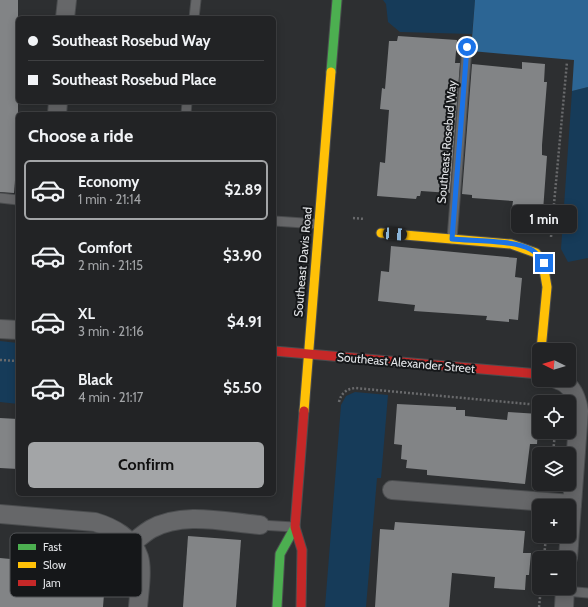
<!DOCTYPE html>
<html lang="en">
<head>
<meta charset="utf-8">
<style>
  :root { --surface:#222325; --page:#2a2b2d; --text:#f1f3f6; --muted:#a2a4a7; --line:#3f4042; --accent:#a3a5a7 }
  body { margin:0; font-family:Cabin,sans-serif; background:var(--page); color:var(--text); height:100vh; display:flex; flex-direction:column; font-size:15px; white-space:nowrap }
  * { box-sizing:border-box; margin:0 }
  p { font-size:13px; color:var(--muted) }
  .icon { flex:none; width:22px; height:22px; fill:none; stroke:currentColor; stroke-width:2; stroke-linecap:round; stroke-linejoin:round }
  .map { position:relative; flex:1; overflow:hidden }
  .details { position:absolute; left:16px; top:112px; width:260px; height:384px; display:flex; flex-direction:column; background:var(--surface); border-radius:6px; box-shadow:0 2px 10px #0003,0 0 0 1px var(--line) }
  .details>* { flex:none }
  .hud { position:absolute; left:16px; top:16px; width:260px; height:88px; border-radius:6px; box-shadow:0 2px 10px #0003,0 0 0 1px var(--line); display:grid; align-content:center; height:88px; padding:0 12px; background:var(--surface) }
  .needle { width:26px; rotate:275deg }
  .tools { position:absolute; left:532px; top:343px; display:grid; gap:8px }
  .tools a { display:grid; place-items:center; width:44px; height:44px; border-radius:6px; background:var(--surface); box-shadow:0 2px 10px #0003,0 0 0 1px var(--line); font-size:20px }
  .end { position:absolute; width:18px; height:18px; margin:-9px; border:5px solid #1a73e8; background:#fff; box-shadow:0 0 0 2px #fff }
  .from { border-radius:50% }
  .bubble { position:absolute; height:28px; border-radius:6px; background:var(--surface); box-shadow:0 2px 10px #0003,0 0 0 1px var(--line); font-size:13px; font-weight:700; line-height:28px; text-align:center }
  .car { position:absolute; width:12px; height:24px; margin:-12px -6px; border-radius:5px; box-shadow:0 0 3px 1px #0007; background:linear-gradient(#222 24%,#8ab4d8 0 40%,#222 0 76%,#8ab4d8 0 86%,#222 0) }
  .hud b { display:flex; align-items:center; gap:14px; height:38px; font-size:15px }
  .hud b+b { border-top:1px solid var(--line) }
  .hud i { width:10px; height:10px; background:var(--text) }
  ul { padding:0; list-style:none }
  li { display:flex; align-items:center; gap:12px; height:60px; margin:0 8px 6px; padding:0 4px; border:2px solid transparent; border-radius:6px }
  li div { flex:1 }
  li b { display:block; font-size:15px }
  li em { font-style:normal; font-weight:700 }
  li.selected { border-color:var(--accent) }
  li>.icon { width:36px; height:36px; stroke-width:1.5 }
  h2 { padding:0 12px; font-size:18px; line-height:48px }
  .primary-button { display:flex; gap:8px; margin-top:auto; padding:8px 12px }
  .primary-button a { flex:1; height:46px; border-radius:6px; background:var(--accent); color:#111; font-size:16px; font-weight:700; line-height:46px; text-align:center }
  .map>svg:first-child { display:block }
</style>
</head>
<body>
<div class="map">
<svg width="588" height="607" viewBox="0 0 588 607">
  <rect width="100%" height="100%" fill="#2d2f31"/>
  <g fill="#163b59">
    <path d="M383,0H475L472,34L400,32L388,22L386,4Z"/>
    <path d="M588,87V258L568,262L561,249L572,91Z"/>
    <path d="M0,341L18,343V404L0,402Z"/>
    <path d="M355,392L388,395L381,478H377L366,607H325L341,405L346,396Z"/>
  </g>
  <path fill="#2c6594" d="M475,0H588V87L572,91L574,60L471,51Z"/>
  <g fill="#828486">
    <path d="M0,0H18V143L14,193L0,192Z"/>
    <path d="M398,36L457,40L455,63H460L450,193L421,191L420,196H417L416,199L377,196L380,162L385,163L389,110L380,109L382,88L385,89L389,41H397Z"/>
    <path d="M522,62L545,64L544,82H547L542,145V155L547,156L543,211L512,208L513,201L472,198V195L462,194L472,64L522,69Z"/>
    <path d="M391,246L517,258L515,277L522,278L518,320L509,319V322L486,320L487,316L414,311L415,305L378,301L381,271L389,272Z"/>
    <path d="M397,404L456,407V410H465V416L507,420L508,412L539,414L537,444H530L525,484L427,475V470L406,468L407,460L401,459L402,445L394,444Z"/>
    <path d="M0,418L18,419V469L0,468Z"/>
    <path d="M395,522L525,531L523,553H531L529,575H526L525,590L494,588L495,577L452,573L449,607H375L380,529L394,530Z"/>
    <path d="M188,536L241,540L236,607H183Z"/>
    <path d="M0,558L21,560V563L106,569L103,607H0Z"/>
  </g>
  <g fill="none" stroke-linecap="round" stroke-linejoin="round">
    <defs>
      <g id="lane">
        <path d="M194,18L196,0"/>
        <path d="M186,114L187,102"/>
        <path d="M0,198L18,200"/>
        <path d="M274,221L318,224"/>
        <path d="M452,239L467,47"/>
        <path d="M260,525L294,527"/>
        <path d="M565,591L588,593"/>
      </g>
      <g id="street">
        <path d="M65,18L67,0"/>
        <path d="M57,114L58,102"/>
        <path d="M0,329L18,330"/>
        <path d="M558,380C572,384 577,398 579,411L568,558"/>
        <path d="M392,490L572,504"/>
        <path d="M0,514L95,522C112,527 133,538 139,557C143,570 139,594 138,607"/>
        <path d="M131,544C138,539 144,533 151,529C183,511 225,522 260,525"/>
        <path d="M564,607L565,588"/>
      </g>
      <g id="fast">
        <path d="M331,72L337,0"/>
        <path d="M277,607L280,554L295,527"/>
      </g>
      <g id="slow">
        <path d="M381,233L511,244L536,253L543,264L547,287L541,350"/>
        <path d="M304,411L331,72"/>
      </g>
      <g id="jam">
        <path d="M274,351L539,374"/>
        <path d="M301,607L302,550L295,527L304,411"/>
      </g>
    </defs>
    <use href="#lane" stroke="#4b4d4f" stroke-width="11"/>
    <use href="#street" stroke="#4b4d4f" stroke-width="20"/>
    <use href="#fast" stroke="#4b4d4f" stroke-width="11"/>
    <use href="#slow" stroke="#4b4d4f" stroke-width="11"/>
    <use href="#jam" stroke="#4b4d4f" stroke-width="11"/>
    <g stroke="#696a6c" stroke-width="2.5" stroke-dasharray="2 2" stroke-linecap="butt">
      <path d="M353,218L365,219"/>
      <path d="M551,237L567,62"/>
      <path d="M0,360L18,361"/>
      <path d="M339,402C341,393 347,389 355,388L539,405"/>
      <path d="M553,454L555,432"/>
      <path d="M544,558L546,536"/>
      <path d="M539,607L541,588"/>
    </g>
    <use href="#lane" stroke="#666769" stroke-width="9"/>
    <use href="#street" stroke="#666769" stroke-width="18"/>
    <use href="#fast" stroke="#4caf50" stroke-width="9"/>
    <use href="#slow" stroke="#ffc107" stroke-width="9"/>
    <use href="#jam" stroke="#c62828" stroke-width="9"/>
  </g>
  <g fill="none" stroke-linecap="round" stroke-linejoin="round">
    <path stroke="#1a73e8" stroke-width="5" d="M467,47L452,239C472,241 514,240 530,249C536,252 540,257 544,263"/>
  </g>
  <g text-anchor="middle" stroke-width="4" stroke-linejoin="round" paint-order="stroke">
    <g font-size="12" fill="#e2e4e7" stroke="#151719">
      <text transform="translate(447 142) rotate(-85)" y="4">Southeast Rosebud Way</text>
      <text transform="translate(303 262) rotate(-85)" y="4">Southeast Davis Road</text>
      <text transform="translate(406 363) rotate(5)" y="4">Southeast Alexander Street</text>
    </g>
  </g>
  <rect x="10" y="533" width="132" height="64" rx="6" fill="#151719" stroke="#525457" stroke-width="1"/>
  <rect x="18" y="544" width="18" height="6" fill="#4caf50"/>
  <rect x="18" y="562" width="18" height="6" fill="#ffc107"/>
  <rect x="18" y="580" width="18" height="6" fill="#c62828"/>
  <g font-size="11" fill="#e2e4e7">
    <text x="43" y="551">Fast</text>
    <text x="43" y="569">Slow</text>
    <text x="43" y="587">Jam</text>
  </g>
</svg>
<div class="tools">
<a><svg class="needle" viewBox="-14 -14 28 28"><path d="M0-13l5 13h-10z" fill="#e53935"/><path d="M0 13l5-13h-10z" fill="#a2a4a7"/></svg></a>
<a><svg class="icon" aria-label="locate" viewBox="0 0 24 24"><circle cx="12" cy="12" r="6"/><path d="M12 2v4M12 18v4M2 12h4M18 12h4"/></svg></a>
<a><svg class="icon" aria-label="layers" viewBox="0 0 24 24"><path d="M12 4l9 5-9 5-9-5zM3 14l9 5 9-5"/></svg></a>
<a>+</a>
<a>−</a>
</div>
<i class="end from" style="left:467px;top:47px"></i>
<i class="end" style="left:544px;top:263px"></i>
<div class="bubble" style="left:511px;top:205px;width:66px">1 min</div>
<i class="car" style="left:395px;top:234px;rotate:94deg"></i>
<div class="hud">
<b><i class="from"></i>Southeast Rosebud Way</b>
<b><i></i>Southeast Rosebud Place</b>
</div>
<section class="details">
<h2>Choose a ride</h2>
<ul>
<li class="selected"><svg class="icon" aria-label="car" viewBox="0 0 24 24"><path d="M5 17H2v-5l4-1 3-4h7l3 4 3 1v5h-3M9 17h6M6 11h13"/><circle cx="7" cy="17" r="2"/><circle cx="17" cy="17" r="2"/></svg><div><b>Economy</b><p>1 min · 21:14</p></div><em>$2.89</em></li>
<li><svg class="icon" aria-label="car" viewBox="0 0 24 24"><path d="M5 17H2v-5l4-1 3-4h7l3 4 3 1v5h-3M9 17h6M6 11h13"/><circle cx="7" cy="17" r="2"/><circle cx="17" cy="17" r="2"/></svg><div><b>Comfort</b><p>2 min · 21:15</p></div><em>$3.90</em></li>
<li><svg class="icon" aria-label="car" viewBox="0 0 24 24"><path d="M5 17H2v-5l4-1 3-4h7l3 4 3 1v5h-3M9 17h6M6 11h13"/><circle cx="7" cy="17" r="2"/><circle cx="17" cy="17" r="2"/></svg><div><b>XL</b><p>3 min · 21:16</p></div><em>$4.91</em></li>
<li><svg class="icon" aria-label="car" viewBox="0 0 24 24"><path d="M5 17H2v-5l4-1 3-4h7l3 4 3 1v5h-3M9 17h6M6 11h13"/><circle cx="7" cy="17" r="2"/><circle cx="17" cy="17" r="2"/></svg><div><b>Black</b><p>4 min · 21:17</p></div><em>$5.50</em></li>
</ul>
<div class="primary-button"><a>Confirm</a></div>
</section>
</div>
</body>
</html>
